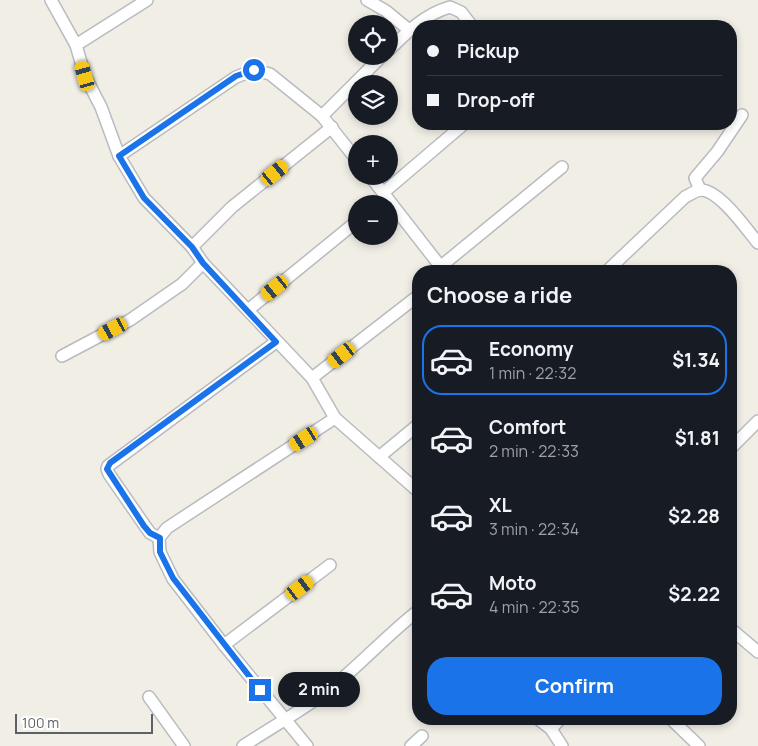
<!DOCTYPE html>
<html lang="en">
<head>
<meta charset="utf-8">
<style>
  :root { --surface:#171b24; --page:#242831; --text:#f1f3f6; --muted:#9ea1a6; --line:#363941; --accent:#1a73e8 }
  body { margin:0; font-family:Manrope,sans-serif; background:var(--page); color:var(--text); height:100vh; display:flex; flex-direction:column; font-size:19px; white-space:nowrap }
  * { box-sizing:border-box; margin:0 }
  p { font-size:16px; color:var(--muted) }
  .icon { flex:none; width:28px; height:28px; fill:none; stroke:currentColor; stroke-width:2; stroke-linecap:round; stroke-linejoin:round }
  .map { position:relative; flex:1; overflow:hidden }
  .details { position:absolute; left:412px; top:265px; width:325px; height:460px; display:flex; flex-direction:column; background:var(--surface); border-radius:20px; box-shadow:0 2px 8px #0003 }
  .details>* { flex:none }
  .banner { position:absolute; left:412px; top:20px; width:325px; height:110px; border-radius:20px; box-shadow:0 2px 8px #0003; display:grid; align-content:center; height:110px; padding:0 15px; background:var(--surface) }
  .fabs { position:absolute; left:348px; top:15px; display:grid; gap:10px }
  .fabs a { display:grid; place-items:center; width:50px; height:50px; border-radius:50%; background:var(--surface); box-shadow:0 2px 8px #0003; font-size:25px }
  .scale { position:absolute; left:15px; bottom:12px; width:138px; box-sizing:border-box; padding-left:5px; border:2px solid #5d6167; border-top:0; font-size:14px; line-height:18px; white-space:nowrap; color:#5d6167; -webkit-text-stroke:4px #fff; paint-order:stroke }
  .end { position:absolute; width:22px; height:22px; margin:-11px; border:6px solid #1a73e8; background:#fff; box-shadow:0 0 0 2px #fff }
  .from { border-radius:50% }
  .bubble { position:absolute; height:35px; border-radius:18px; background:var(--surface); box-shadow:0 2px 8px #0003; font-size:16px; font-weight:700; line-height:35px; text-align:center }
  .car { position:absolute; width:15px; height:30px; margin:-15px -8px; border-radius:6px; box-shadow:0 0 4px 1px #0007; background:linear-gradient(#f5c518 24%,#345 0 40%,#f5c518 0 76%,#345 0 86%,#f5c518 0) }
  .banner b { display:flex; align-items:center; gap:18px; height:48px; font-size:19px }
  .banner b+b { border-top:1px solid var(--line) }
  .banner i { width:12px; height:12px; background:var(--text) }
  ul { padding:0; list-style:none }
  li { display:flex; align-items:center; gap:15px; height:70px; margin:0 10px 8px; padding:0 5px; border:2px solid transparent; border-radius:20px }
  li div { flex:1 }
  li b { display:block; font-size:19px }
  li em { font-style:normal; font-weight:700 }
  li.current { border-color:var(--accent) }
  li>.icon { width:45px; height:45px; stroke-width:1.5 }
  h2 { padding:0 15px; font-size:22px; line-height:60px }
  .cta { display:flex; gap:10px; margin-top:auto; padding:10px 15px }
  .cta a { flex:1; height:58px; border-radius:20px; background:var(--accent); color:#fff; font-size:20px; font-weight:700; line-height:58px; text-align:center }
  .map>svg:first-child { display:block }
</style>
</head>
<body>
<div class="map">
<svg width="758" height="746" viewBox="0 0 758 746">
  <rect width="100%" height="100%" fill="#f0eee5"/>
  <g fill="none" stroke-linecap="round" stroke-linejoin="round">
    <defs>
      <g id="minor">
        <path d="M51,0L76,45"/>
        <path d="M147,0L76,45L85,76L101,107L119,156L144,198L192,247L203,263L312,378L335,418L419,492"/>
        <path d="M367,0L386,11L409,30"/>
        <path d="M389,50C407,32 425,14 450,7L461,12L472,26"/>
        <path d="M322,116L382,56"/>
        <path d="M119,156L236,77L254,70L270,74L322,116L356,159"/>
        <path d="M370,176L444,271"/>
        <path d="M700,190L695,178L717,152L742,115"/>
        <path d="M383,193L464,124"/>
        <path d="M192,247L232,207L332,127"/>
        <path d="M440,267L562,167"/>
        <path d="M607,271L685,197C689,195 695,191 700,190C719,189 747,230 758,243"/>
        <path d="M248,310L356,222"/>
        <path d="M62,356L130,320L182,284L203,263"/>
        <path d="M312,378L419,295"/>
        <path d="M731,448L758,421"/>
        <path d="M379,457L419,424"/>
        <path d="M159,538L150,533L145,526L109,474L107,469L108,466L276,342"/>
        <path d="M731,629L758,652"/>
        <path d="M224,645L330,565"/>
        <path d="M149,697L184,746"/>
        <path d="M538,719L551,729L562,746"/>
        <path d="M671,719L699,746"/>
        <path d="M551,729L560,719"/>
        <path d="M243,746C272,727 303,710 330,689C361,664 388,634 419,610"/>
        <path d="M307,746L224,645L173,579L160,552L159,538L167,528L335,418"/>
        <path d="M411,746L422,736"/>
      </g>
    </defs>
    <use href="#minor" stroke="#b8bbc0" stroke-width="14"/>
    <use href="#minor" stroke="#fff" stroke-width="11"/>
  </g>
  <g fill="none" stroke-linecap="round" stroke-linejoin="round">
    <path stroke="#1a73e8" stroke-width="6" d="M254,70L236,76L119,156L144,198L192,247L203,263L276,342L110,463L107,469L144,526L150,533L160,538V552L173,578L260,690"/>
  </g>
</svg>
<div class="fabs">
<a><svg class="icon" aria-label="locate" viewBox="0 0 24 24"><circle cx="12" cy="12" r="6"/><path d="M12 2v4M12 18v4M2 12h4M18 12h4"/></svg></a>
<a><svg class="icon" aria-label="layers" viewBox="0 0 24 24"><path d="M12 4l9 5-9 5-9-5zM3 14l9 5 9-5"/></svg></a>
<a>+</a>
<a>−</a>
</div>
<div class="scale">100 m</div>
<i class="end from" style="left:254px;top:70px"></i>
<i class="end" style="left:260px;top:690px"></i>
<div class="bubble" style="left:278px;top:672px;width:82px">2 min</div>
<i class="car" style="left:85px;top:76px;rotate:344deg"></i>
<i class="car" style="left:275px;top:173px;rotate:51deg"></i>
<i class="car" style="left:275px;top:288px;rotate:231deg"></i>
<i class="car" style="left:113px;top:329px;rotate:242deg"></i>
<i class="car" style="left:342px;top:355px;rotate:232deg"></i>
<i class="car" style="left:304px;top:439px;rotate:237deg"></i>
<i class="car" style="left:300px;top:588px;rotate:53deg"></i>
<div class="banner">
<b><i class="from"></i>Pickup</b>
<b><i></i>Drop-off</b>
</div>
<section class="details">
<h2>Choose a ride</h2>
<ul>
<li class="current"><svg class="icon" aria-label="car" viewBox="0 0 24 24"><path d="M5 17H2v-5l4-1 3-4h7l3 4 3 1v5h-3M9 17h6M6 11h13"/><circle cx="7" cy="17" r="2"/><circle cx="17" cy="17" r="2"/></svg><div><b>Economy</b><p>1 min · 22:32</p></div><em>$1.34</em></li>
<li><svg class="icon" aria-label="car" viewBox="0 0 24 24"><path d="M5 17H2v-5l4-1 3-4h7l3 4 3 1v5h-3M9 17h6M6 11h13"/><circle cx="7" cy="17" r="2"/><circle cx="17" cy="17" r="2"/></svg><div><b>Comfort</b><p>2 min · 22:33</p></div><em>$1.81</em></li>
<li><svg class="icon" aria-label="car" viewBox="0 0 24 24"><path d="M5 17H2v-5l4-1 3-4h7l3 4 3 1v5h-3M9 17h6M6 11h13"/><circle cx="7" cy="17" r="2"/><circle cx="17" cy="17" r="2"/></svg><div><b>XL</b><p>3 min · 22:34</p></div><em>$2.28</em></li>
<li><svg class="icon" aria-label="car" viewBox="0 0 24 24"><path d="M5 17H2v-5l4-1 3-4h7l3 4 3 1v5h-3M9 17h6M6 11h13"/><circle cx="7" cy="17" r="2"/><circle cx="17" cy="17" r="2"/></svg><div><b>Moto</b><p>4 min · 22:35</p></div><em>$2.22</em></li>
</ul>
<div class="cta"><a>Confirm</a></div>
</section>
</div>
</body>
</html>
